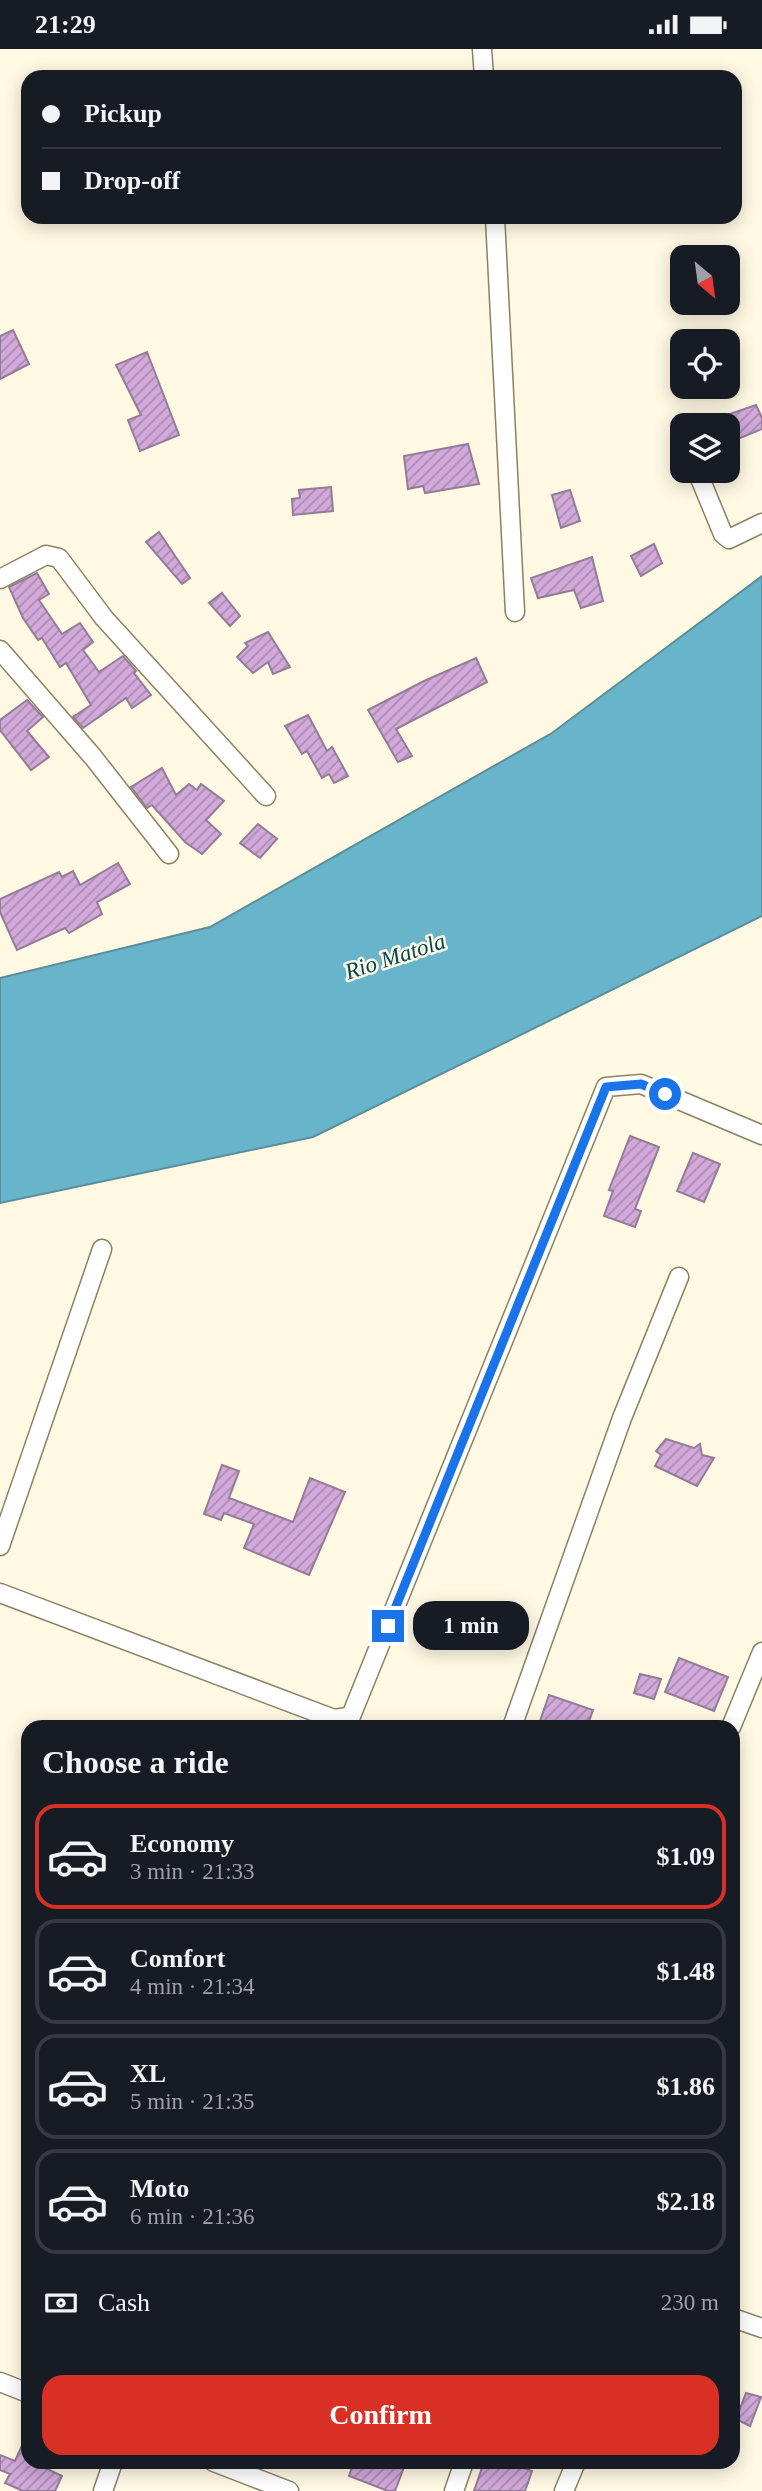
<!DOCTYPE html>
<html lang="en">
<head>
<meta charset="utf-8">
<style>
  :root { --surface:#171b24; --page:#242831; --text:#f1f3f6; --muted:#9ea1a6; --line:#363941; --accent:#d93025 }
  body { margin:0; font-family:Georgia,serif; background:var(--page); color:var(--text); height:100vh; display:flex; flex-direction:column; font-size:26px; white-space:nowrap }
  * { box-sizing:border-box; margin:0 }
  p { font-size:23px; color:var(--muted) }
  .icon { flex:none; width:38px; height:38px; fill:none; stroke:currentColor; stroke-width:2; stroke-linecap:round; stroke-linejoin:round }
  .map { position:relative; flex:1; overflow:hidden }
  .details { position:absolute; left:21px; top:1671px; width:719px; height:749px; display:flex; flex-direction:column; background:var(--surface); border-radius:21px; box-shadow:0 4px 18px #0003 }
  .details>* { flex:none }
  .hud { position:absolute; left:21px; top:21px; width:721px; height:154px; border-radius:21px; box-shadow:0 4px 18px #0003; display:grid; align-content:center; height:154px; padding:0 21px; background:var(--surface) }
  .needle { width:46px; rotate:151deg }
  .buttons { position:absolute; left:670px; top:196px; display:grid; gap:14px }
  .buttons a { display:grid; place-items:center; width:70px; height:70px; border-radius:14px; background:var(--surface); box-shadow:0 4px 18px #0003; font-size:35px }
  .end { position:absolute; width:32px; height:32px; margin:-16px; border:9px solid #1a73e8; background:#fff; box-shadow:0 0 0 4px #fff }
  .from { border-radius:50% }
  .bubble { position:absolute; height:49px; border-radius:21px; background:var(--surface); box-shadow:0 4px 18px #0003; font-size:23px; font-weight:800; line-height:49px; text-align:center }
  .hud b { display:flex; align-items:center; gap:24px; height:66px; font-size:26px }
  .hud b+b { border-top:2px solid var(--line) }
  .hud i { width:18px; height:18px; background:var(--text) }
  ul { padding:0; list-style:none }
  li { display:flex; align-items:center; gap:21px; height:105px; margin:0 14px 10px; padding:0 7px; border:4px solid var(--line); border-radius:21px }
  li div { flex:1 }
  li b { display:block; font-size:26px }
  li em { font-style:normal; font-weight:800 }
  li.current { border-color:var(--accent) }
  li>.icon { width:63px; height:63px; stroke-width:1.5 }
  h2 { padding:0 21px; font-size:32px; line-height:84px }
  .pay { display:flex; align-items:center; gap:18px; height:77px; padding:0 21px; font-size:26px }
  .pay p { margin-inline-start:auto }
  .button { display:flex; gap:14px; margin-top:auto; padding:14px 21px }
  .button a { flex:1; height:80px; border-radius:21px; background:var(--accent); color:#fff; font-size:28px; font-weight:800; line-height:80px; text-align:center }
  .status { display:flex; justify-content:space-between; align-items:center; height:49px; padding:0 35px; background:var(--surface); direction:ltr }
  .status svg { height:19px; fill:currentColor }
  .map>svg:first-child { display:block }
</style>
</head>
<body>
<div class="status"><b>21:29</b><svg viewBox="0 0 49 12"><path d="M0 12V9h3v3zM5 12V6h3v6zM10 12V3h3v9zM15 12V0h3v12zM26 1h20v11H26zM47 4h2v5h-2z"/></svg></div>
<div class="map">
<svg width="762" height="2442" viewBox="0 0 762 2442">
  <defs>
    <pattern id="building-hatch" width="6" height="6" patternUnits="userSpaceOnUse" patternTransform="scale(1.75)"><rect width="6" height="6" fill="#d2a9db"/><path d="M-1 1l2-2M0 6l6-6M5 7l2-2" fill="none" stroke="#ab8ab1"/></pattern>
  </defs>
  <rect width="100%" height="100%" fill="#fff8e3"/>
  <path fill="#68b5cb" stroke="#5a8e9a" stroke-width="2" d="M762,527V867L313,1088L0,1154V929L210,878L552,684Z"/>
  <g fill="url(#building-hatch)" stroke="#927c96" stroke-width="2">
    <path d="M13,281L29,315L0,330V287Z"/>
    <path d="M147,303L179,386L140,402L128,371L141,366L116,316Z"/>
    <path d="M756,356L762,369V380L733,392L728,376H725L721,368Z"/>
    <path d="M468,395L479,435L425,444L423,437L408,440L404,407Z"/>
    <path d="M331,438L333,462L293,466L292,450L300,449L299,441Z"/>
    <path d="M570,441L580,472L561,479L552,446Z"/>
    <path d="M159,483L190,529L182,535L146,493Z"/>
    <path d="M654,495L662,514L641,527L631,507Z"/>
    <path d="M592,508L603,552L581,559L574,541L538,549L531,529Z"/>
    <path d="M37,524L49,545L39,551L62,585L80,574L93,593L83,601L99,623L123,607L136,622L134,624L151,646L132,659L126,649L83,679L73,668L91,656L66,614L60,618L42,589L38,591L23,569L9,538Z"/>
    <path d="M222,544L240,567L230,577L209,554Z"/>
    <path d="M268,583L290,618L273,625L268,613L253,624L237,608L248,597L245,594Z"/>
    <path d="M476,609L487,633L396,680L412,707L398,713L368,661L424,632Z"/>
    <path d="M27,651L43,668L27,682L49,708L31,721L0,681V671Z"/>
    <path d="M308,666L327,702L332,698L348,727L334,734L329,725L322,729L307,702L302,705L285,677Z"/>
    <path d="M162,719L176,746L189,735L197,741L201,735L224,752L206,771L221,785L202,805L185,793L152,756L147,759L131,738Z"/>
    <path d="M258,775L277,790L260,809L240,794Z"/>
    <path d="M118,814L130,835L97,853L102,865L69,884L65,879L17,901L0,863V850L59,823L62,828L73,822L80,836Z"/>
    <path d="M630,1087L659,1098L635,1160L641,1162L635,1178L604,1167L613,1142L609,1141Z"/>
    <path d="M693,1104L720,1115L704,1153L677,1142Z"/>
    <path d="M666,1390L694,1399L700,1395L702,1406L714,1409L697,1437L655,1417L661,1406L656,1402Z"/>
    <path d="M222,1416L239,1422L229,1449L293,1473L310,1429L345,1443L309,1526L244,1499L254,1475L224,1464L221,1471L204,1465Z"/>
    <path d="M679,1609L728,1628L714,1662L665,1643Z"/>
    <path d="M640,1625L661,1630L654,1650L634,1644Z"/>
    <path d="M549,1646L593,1661L587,1678H538Z"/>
    <path d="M746,2344L761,2348L750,2377L736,2370Z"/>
    <path d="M28,2383V2413H47L45,2419L62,2427L55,2442H23L5,2434L10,2425L0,2421V2406L15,2412Z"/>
    <path d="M354,2413H406L395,2442H388L349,2427Z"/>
    <path d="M484,2413H508L532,2422L525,2442H474Z"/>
  </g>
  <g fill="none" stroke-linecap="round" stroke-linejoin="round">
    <defs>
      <g id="street">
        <path d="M482,0L484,28"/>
        <path d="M495,168L515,563"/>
        <path d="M697,422L723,485L729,490L762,474"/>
        <path d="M0,530L46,506L59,509L104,569L266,747"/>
        <path d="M0,601L93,708L169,805"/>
        <path d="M0,1497L102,1200"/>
        <path d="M0,1544L334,1670L351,1667L606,1038L641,1035L762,1086"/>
        <path d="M512,1678L622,1369L679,1228"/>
        <path d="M731,1678L762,1603"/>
        <path d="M733,2269L762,2279"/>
        <path d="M0,2333L28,2344"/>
        <path d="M214,2413L289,2442"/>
        <path d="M103,2442L113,2413"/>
        <path d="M454,2442L464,2413"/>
        <path d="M564,2442L576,2413"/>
      </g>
    </defs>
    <use href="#street" stroke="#8c8162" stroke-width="21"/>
    <use href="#street" stroke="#fff" stroke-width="18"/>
  </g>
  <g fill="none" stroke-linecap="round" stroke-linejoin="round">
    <path stroke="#1a73e8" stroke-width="9" d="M388,1577L606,1038L641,1035L665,1045"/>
  </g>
  <g text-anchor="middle" stroke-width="5" stroke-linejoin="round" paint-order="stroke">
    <g font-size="23" font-style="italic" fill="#004858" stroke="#fff8e3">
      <text transform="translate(395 907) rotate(-18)" y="8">Rio Matola</text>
    </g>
  </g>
</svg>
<div class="buttons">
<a><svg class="needle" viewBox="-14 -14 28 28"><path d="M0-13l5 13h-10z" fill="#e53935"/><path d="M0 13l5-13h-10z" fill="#9ea1a6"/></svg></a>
<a><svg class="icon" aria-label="locate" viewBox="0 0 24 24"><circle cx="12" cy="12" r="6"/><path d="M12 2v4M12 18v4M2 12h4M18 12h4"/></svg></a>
<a><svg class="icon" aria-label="layers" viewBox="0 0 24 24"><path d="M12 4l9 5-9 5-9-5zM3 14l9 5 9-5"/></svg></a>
</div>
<i class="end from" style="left:665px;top:1045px"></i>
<i class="end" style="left:388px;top:1577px"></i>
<div class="bubble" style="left:413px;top:1552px;width:116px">1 min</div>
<div class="hud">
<b><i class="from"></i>Pickup</b>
<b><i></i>Drop-off</b>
</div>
<section class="details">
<h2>Choose a ride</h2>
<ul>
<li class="current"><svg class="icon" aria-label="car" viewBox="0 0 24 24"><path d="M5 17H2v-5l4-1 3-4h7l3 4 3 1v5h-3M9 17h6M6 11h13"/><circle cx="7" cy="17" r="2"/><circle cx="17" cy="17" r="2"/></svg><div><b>Economy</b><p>3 min · 21:33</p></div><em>$1.09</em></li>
<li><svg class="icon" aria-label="car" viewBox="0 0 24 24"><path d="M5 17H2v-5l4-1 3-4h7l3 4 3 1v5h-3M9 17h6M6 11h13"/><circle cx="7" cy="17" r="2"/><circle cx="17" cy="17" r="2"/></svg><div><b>Comfort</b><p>4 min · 21:34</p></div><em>$1.48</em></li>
<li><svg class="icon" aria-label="car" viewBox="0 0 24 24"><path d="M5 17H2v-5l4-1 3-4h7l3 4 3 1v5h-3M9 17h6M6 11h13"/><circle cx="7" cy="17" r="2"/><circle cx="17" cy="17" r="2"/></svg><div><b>XL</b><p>5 min · 21:35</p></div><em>$1.86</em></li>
<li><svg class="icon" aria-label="car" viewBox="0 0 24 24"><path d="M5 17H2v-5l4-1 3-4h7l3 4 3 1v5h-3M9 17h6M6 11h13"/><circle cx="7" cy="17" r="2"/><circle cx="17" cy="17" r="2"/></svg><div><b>Moto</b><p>6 min · 21:36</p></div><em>$2.18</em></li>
</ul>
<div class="pay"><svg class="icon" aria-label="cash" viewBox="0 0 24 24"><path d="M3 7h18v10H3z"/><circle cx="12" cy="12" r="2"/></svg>Cash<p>230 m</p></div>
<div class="button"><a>Confirm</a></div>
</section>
</div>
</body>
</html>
